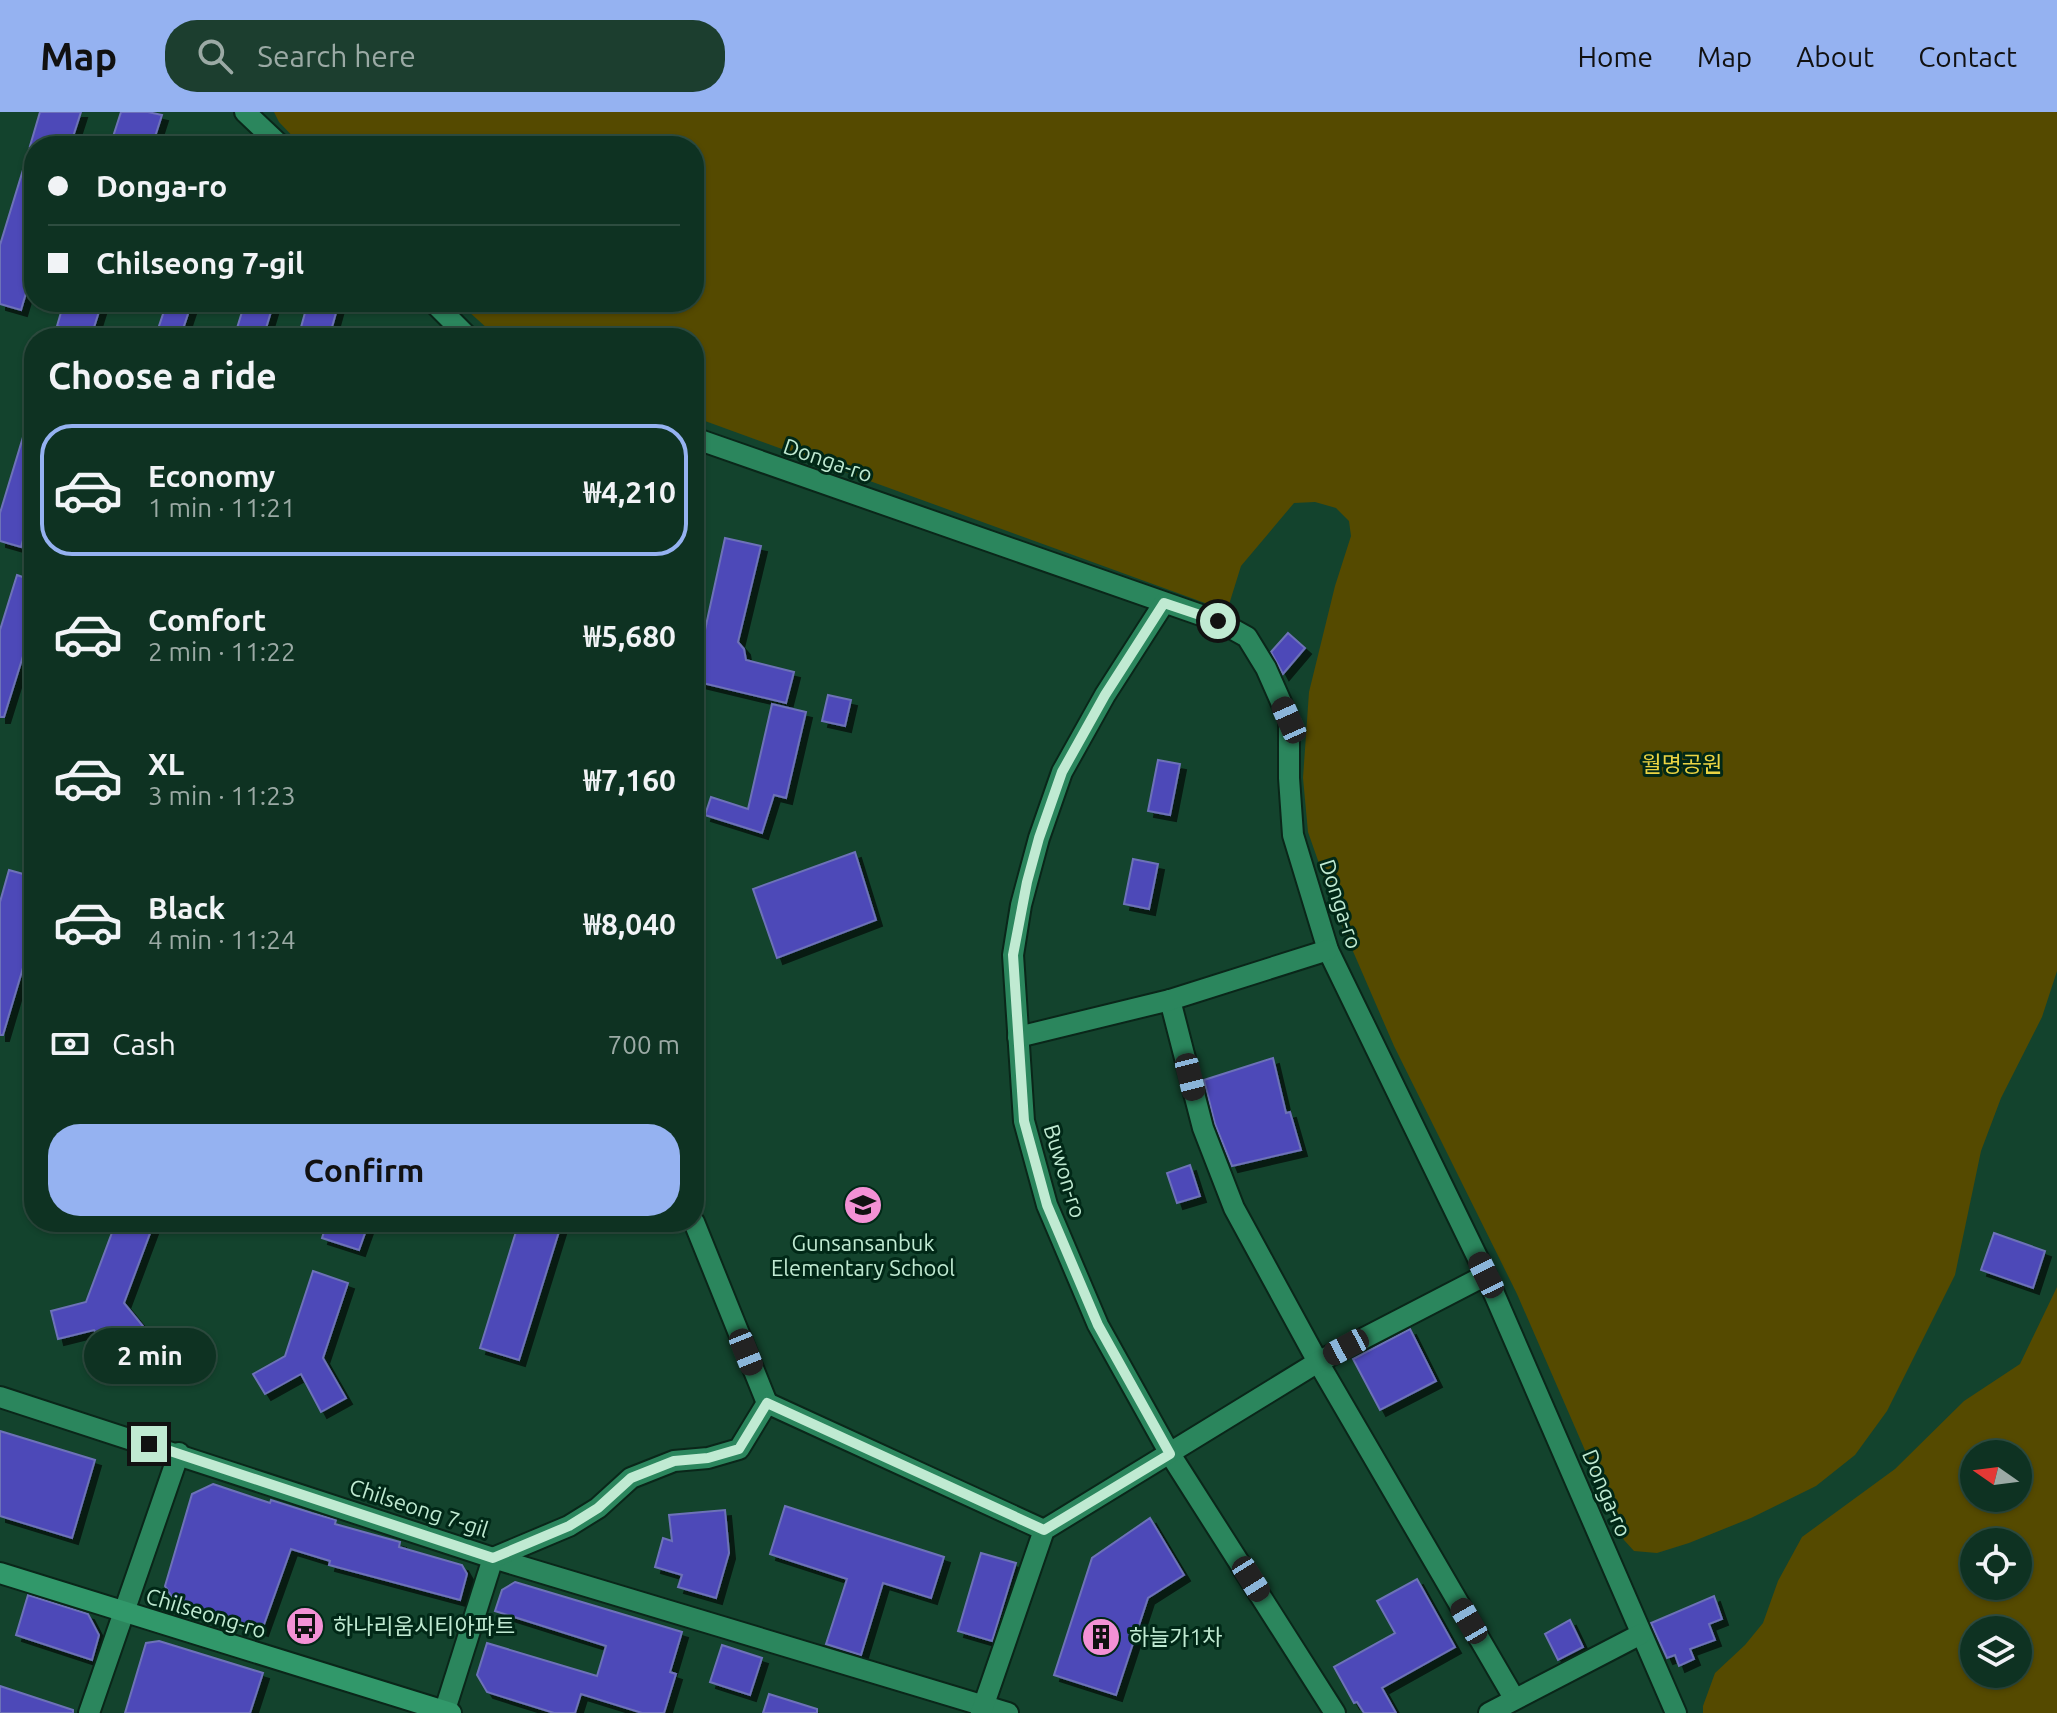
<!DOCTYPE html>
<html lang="en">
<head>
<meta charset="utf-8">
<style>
  :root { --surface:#0e3222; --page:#1c3e2f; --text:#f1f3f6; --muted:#9baaa5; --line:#2e4d40; --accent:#95b2f1 }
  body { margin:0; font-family:Ubuntu,"Noto Sans KR",sans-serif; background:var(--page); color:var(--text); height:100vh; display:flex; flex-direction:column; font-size:30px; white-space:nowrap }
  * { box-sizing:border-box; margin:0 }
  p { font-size:26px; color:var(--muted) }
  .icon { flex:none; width:44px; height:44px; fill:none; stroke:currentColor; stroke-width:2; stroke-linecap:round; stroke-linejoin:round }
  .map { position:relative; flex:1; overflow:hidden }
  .details { position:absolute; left:24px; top:216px; width:680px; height:904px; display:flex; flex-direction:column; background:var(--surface); border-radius:32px; box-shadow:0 2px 6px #0004,0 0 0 2px var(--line) }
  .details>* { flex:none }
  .banner { position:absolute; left:24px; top:24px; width:680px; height:176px; border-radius:32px; box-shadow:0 2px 6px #0004,0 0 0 2px var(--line); display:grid; align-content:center; height:176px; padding:0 24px; background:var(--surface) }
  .needle { width:52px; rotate:284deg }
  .fabs { position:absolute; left:1960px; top:1328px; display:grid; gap:16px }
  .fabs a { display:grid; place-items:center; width:72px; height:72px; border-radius:50%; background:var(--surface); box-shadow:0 2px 6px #0004,0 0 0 2px var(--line); font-size:40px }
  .end { position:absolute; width:36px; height:36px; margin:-18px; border:10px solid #c0ead2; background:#111; box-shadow:0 0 0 4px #111 }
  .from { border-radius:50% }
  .bubble { position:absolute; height:56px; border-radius:28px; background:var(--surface); box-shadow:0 2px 6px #0004,0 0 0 2px var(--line); font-size:26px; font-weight:600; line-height:56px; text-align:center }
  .car { position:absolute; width:24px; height:48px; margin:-24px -12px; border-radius:10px; box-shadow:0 0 6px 2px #0007; background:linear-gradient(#222 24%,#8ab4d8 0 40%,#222 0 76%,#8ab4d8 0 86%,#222 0) }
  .banner b { display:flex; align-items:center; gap:28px; height:76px; font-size:30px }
  .banner b+b { border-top:2px solid var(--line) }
  .banner i { width:20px; height:20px; background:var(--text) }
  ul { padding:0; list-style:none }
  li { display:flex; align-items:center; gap:24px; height:132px; margin:0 16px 12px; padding:0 8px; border:4px solid transparent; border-radius:32px }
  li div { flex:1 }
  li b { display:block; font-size:30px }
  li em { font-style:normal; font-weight:600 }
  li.selected { border-color:var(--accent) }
  li>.icon { width:72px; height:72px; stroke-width:1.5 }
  h2 { padding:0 24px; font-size:36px; line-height:96px }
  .pay { display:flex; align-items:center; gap:20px; height:88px; padding:0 24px; font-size:30px }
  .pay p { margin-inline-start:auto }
  .cta { display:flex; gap:16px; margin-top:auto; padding:16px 24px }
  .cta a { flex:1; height:92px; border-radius:32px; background:var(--accent); color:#111; font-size:32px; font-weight:600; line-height:92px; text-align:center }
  header { display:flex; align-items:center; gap:48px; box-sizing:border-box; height:112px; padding:0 40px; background:var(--accent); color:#111 }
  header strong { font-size:38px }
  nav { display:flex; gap:44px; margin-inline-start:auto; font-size:28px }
  .search { width:560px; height:72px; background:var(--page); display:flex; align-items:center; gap:20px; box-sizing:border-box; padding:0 28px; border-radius:32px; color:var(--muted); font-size:30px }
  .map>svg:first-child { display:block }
</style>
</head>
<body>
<header>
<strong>Map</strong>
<div class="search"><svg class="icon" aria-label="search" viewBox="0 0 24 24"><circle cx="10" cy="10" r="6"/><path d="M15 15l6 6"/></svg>Search here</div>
<nav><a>Home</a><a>Map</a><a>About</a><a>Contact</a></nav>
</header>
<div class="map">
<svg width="2057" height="1601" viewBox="0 0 2057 1601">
  <defs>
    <filter id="shadow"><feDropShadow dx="6" dy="6" stdDeviation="0" flood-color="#0009"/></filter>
  </defs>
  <rect width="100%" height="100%" fill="#13432d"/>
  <g fill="#554a00" fill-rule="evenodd">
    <path d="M274,0H2057V859L2042,905L2001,986L1981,1039L1955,1163L1887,1299L1855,1343L1816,1374L1751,1406L1689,1431L1657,1441L1634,1439L1624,1428L1517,1182L1394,934L1336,800L1308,720L1303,666L1309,580L1335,474L1351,424L1349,409L1336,396L1315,390L1294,391L1241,454L1227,499L694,305V226H498L458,190H694V34H302L279,10Z"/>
    <path d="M2057,1175V1601H1703V1594L1715,1561L1745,1533L1763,1511L1778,1469L1802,1425L1895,1357L1964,1289L2020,1252ZM1974,1342H2018V1386H1974ZM1974,1430H2018V1474H1974ZM1974,1518H2018V1562H1974Z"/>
  </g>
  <g fill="#4e4ab8" stroke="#6d72b8" stroke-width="2" filter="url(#shadow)">
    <path d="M40,0H81L70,34H30Z"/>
    <path d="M121,0H148L162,3L152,34H110Z"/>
    <path d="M30,35H34V154L21,198L0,192V133Z"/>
    <path d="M64,190H102L91,225L57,214Z"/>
    <path d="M167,190H192L180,226H155Z"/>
    <path d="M245,190H274L263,226H234Z"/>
    <path d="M308,190H339L329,226H298Z"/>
    <path d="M30,302L34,303V390L21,435L0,429V401Z"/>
    <path d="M725,426L761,434L738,530L744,537L746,548L794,560L786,591L694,569V539L700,541Z"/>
    <path d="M17,463L34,469V509L4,605H0V518Z"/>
    <path d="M1288,521L1305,536L1283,562L1271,540Z"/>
    <path d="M828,583L851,588L845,614L822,609Z"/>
    <path d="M772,592L806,600L786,686L774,683L762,721L705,703L711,685L748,697Z"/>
    <path d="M1158,648L1180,652L1170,703L1148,699Z"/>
    <path d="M855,740L876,808L777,846L753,777Z"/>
    <path d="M1133,747L1158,752L1149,797L1124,792Z"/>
    <path d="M9,758L34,765V819L3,923H0V790Z"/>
    <path d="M1273,946L1286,1001L1290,1000L1301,1038L1232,1054L1215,1012L1204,968Z"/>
    <path d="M1190,1053L1200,1084L1177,1091L1167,1061Z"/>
    <path d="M116,1110H135L152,1116L124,1191L147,1219L116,1245L94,1218L58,1227L51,1199L86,1190Z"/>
    <path d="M327,1110H369L359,1138L322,1126Z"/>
    <path d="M519,1110H562L519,1248L480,1236Z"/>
    <path d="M1994,1121L2045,1139L2033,1176L1981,1158Z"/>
    <path d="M313,1159L348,1171L323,1246L346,1286L321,1300L301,1262L265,1282L253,1262L285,1244Z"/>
    <path d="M1410,1217L1436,1269L1380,1298L1353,1247Z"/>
    <path d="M0,1319L95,1348L72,1426L0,1404Z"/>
    <path d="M213,1372L270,1391L271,1388L312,1401L336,1408L335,1412L400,1430L399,1435L462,1453L467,1462L460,1488L329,1453L330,1449L291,1437L262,1518L176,1491L165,1474L192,1382Z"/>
    <path d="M785,1394L944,1445L931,1486L883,1471L861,1543L826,1532L847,1467L770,1442Z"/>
    <path d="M725,1398L729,1441L716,1486L678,1475L682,1463L655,1455L663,1426L672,1429L669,1403Z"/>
    <path d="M1150,1406L1184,1463L1148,1486L1116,1583L1054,1563L1092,1446Z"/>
    <path d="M981,1441L1016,1451L992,1529L958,1519Z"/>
    <path d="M1417,1467L1455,1535L1382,1576L1396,1601H1364L1357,1590L1354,1591L1334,1555L1395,1521L1377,1489Z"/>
    <path d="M515,1470L682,1520L670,1560L676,1562L664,1601H642L581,1582L575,1601H554L487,1580L477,1563L487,1531L597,1564L606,1534L495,1499L502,1478Z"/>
    <path d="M28,1483L88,1502L99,1523L92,1548L16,1523Z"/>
    <path d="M1714,1484L1722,1507L1709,1512L1715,1528L1690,1537L1694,1547L1679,1554L1675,1543L1667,1546L1651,1511Z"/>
    <path d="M1570,1508L1583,1535L1558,1548L1545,1522Z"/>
    <path d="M159,1529L263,1561L250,1601H125L146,1531Z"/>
    <path d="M722,1533L762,1546L750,1583L710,1570Z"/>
    <path d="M0,1574L73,1598V1601H0Z"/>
    <path d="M769,1582L817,1597V1601H763Z"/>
  </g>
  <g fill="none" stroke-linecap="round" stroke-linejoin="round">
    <defs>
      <g id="street">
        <path d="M245,0L281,34"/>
        <path d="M433,190L469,226"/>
        <path d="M694,326L1218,509L1247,525L1266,556L1289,608V666L1293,723L1328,838L1486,1163L1676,1601"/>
        <path d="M1164,491L1105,583L1062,660L1039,726L1021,793L1013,843L1024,1009L1047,1093L1098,1213L1170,1342L1335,1601"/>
        <path d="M1170,888L1203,1016L1234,1096L1318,1250L1514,1586"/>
        <path d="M1018,925L1170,888L1328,838"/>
        <path d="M694,1110L767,1291"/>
        <path d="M0,1285L493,1446L1008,1601"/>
        <path d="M493,1446L569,1414L598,1396L631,1366L674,1349L708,1346L739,1337L767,1291L1044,1418"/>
        <path d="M89,1601L179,1341"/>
        <path d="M444,1601L493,1446"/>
        <path d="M981,1601L1044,1418L1318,1250L1486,1163"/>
        <path d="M1489,1601L1641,1522"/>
      </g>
      <path id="secondary" d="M0,1461L451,1601"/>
    </defs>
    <use href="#street" stroke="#0a2619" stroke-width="24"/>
    <use href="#secondary" stroke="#0a2619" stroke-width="24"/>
    <use href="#street" stroke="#2b865d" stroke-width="20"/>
    <use href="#secondary" stroke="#31986a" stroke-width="20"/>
  </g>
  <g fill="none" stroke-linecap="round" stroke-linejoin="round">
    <path stroke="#c0ead2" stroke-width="10" d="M149,1332L493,1446L569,1414L598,1396L631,1366L674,1349L708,1346L739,1337L767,1291L1044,1418L1170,1342L1098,1213L1047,1093L1024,1009L1013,843L1027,770L1039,726L1062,660L1105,583L1164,491L1218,509"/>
  </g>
  <defs>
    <symbol id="school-disc" viewBox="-11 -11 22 22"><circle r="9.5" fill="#f391d5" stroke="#012817"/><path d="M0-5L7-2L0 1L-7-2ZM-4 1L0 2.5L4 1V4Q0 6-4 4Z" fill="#111"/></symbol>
    <symbol id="bus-disc" viewBox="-11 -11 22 22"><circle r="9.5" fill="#f391d5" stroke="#012817"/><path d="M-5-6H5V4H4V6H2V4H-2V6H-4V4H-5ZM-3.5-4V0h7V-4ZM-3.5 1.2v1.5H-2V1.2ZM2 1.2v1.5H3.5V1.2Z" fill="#111"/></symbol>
    <symbol id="building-disc" viewBox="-11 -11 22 22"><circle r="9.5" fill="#f391d5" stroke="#012817"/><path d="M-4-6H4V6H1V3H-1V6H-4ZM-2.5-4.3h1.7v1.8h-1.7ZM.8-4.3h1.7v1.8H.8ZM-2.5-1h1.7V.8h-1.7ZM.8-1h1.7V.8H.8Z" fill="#111"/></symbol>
  </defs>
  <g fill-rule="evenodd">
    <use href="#school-disc" x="841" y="1071" width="44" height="44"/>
    <use href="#bus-disc" x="283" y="1492" width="44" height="44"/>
    <use href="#building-disc" x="1079" y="1503" width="44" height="44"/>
  </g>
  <g text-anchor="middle" stroke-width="6" stroke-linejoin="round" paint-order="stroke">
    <g font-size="22" fill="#c0ead2" stroke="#012817">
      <text transform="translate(828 348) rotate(19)" y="8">Donga-ro</text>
      <text transform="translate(1341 792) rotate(72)" y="8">Donga-ro</text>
      <text transform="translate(1065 1059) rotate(73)" y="8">Buwon-ro</text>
      <text transform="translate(1607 1381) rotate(67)" y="8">Donga-ro</text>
      <text transform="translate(419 1396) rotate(18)" y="8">Chilseong 7-gil</text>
      <text transform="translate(206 1501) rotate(17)" y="8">Chilseong-ro</text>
    </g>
    <g font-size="22" fill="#ebd443" stroke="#012817">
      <text x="1682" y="660">월명공원</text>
    </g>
    <g font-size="22" fill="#c0ead2" stroke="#012817" text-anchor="start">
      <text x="863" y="1139" text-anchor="middle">Gunsansanbuk<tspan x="863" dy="25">Elementary School</tspan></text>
      <text x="333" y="1522">하나리움시티아파트</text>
      <text x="1129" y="1533">하늘가1차</text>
    </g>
  </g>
</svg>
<div class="fabs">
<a><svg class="needle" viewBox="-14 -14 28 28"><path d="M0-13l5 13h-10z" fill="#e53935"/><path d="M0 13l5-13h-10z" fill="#9baaa5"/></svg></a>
<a><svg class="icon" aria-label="locate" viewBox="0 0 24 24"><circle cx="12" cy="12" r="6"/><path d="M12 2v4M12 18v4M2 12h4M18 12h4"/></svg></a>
<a><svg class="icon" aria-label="layers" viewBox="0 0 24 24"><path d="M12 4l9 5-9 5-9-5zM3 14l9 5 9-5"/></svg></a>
</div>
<i class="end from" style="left:1218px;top:509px"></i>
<i class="end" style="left:149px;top:1332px"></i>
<div class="bubble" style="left:84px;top:1216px;width:132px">2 min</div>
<i class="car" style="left:1289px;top:608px;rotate:336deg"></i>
<i class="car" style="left:1190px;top:965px;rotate:166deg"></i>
<i class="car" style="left:1486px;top:1163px;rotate:334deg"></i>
<i class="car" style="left:1346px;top:1235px;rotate:242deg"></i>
<i class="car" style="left:746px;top:1240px;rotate:158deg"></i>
<i class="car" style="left:1251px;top:1467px;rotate:148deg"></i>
<i class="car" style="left:1469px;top:1509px;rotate:330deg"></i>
<div class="banner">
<b><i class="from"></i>Donga-ro</b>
<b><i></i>Chilseong 7-gil</b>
</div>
<section class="details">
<h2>Choose a ride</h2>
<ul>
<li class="selected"><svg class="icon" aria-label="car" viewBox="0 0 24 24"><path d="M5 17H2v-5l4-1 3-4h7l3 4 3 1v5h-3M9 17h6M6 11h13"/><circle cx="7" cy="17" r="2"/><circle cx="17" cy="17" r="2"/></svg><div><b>Economy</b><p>1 min · 11:21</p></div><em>₩4,210</em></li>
<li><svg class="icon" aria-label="car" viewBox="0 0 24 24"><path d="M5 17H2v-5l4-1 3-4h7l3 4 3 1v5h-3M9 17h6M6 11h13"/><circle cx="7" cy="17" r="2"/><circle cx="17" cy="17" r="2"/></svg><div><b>Comfort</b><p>2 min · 11:22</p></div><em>₩5,680</em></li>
<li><svg class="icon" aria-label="car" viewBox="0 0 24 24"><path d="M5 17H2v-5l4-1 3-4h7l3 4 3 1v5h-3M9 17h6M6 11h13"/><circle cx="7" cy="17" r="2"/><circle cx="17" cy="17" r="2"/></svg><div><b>XL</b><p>3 min · 11:23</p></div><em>₩7,160</em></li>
<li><svg class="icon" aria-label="car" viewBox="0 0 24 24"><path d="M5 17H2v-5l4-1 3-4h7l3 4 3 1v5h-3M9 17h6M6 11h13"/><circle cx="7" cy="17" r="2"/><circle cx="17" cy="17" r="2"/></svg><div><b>Black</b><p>4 min · 11:24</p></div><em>₩8,040</em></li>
</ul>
<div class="pay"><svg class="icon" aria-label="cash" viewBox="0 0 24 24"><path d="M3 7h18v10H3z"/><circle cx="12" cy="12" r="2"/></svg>Cash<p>700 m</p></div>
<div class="cta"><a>Confirm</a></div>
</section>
</div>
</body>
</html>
